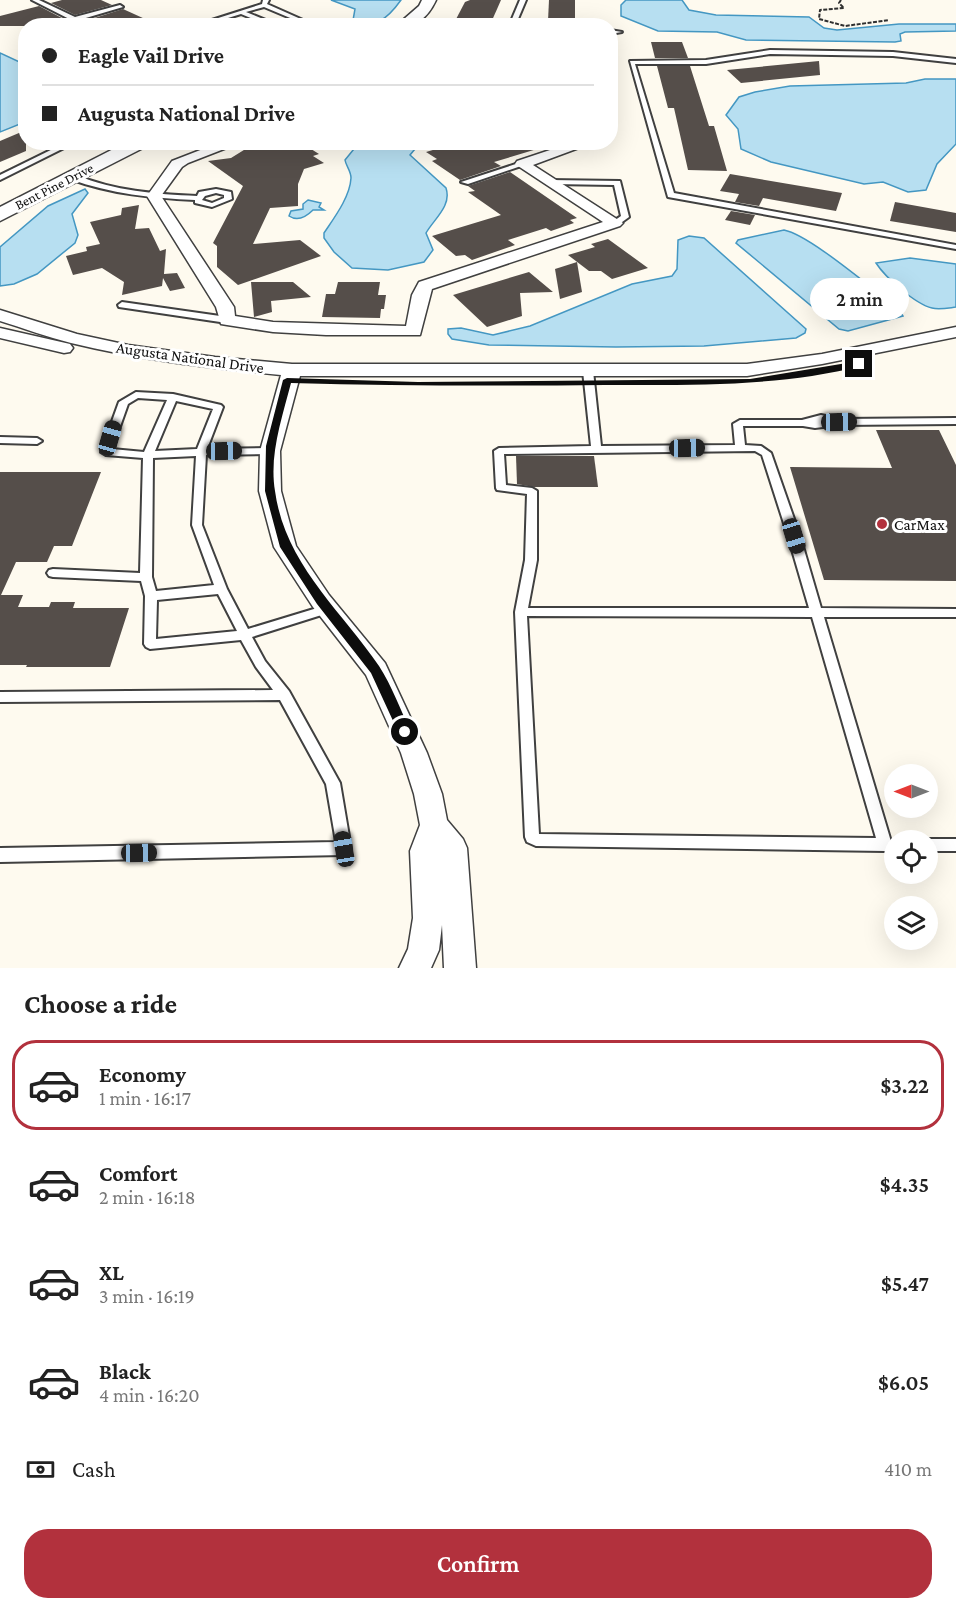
<!DOCTYPE html>
<html lang="en">
<head>
<meta charset="utf-8">
<style>
  :root { --surface:#fff; --page:#f6f6f6; --text:#222; --muted:#767676; --line:#e0e0e0; --accent:#b2313d }
  body { margin:0; font-family:"Crimson Pro",serif; background:var(--page); color:var(--text); height:100vh; display:flex; flex-direction:column; font-size:22px; white-space:nowrap }
  * { box-sizing:border-box; margin:0 }
  p { font-size:20px; color:var(--muted) }
  .icon { flex:none; width:33px; height:33px; fill:none; stroke:currentColor; stroke-width:2; stroke-linecap:round; stroke-linejoin:round }
  .map { position:relative; height:968px; overflow:hidden }
  .side { display:flex; flex-direction:column; background:var(--surface); flex:1 }
  .side>* { flex:none }
  .hud { position:absolute; left:18px; top:18px; width:600px; height:132px; border-radius:24px; box-shadow:0 6px 24px #0002; display:grid; align-content:center; height:132px; padding:0 24px; background:var(--surface) }
  .needle { width:39px; rotate:270deg }
  .fabs { position:absolute; left:884px; top:764px; display:grid; gap:12px }
  .fabs a { display:grid; place-items:center; width:54px; height:54px; border-radius:50%; background:var(--surface); box-shadow:0 6px 24px #0002; font-size:30px }
  .end { position:absolute; width:27px; height:27px; margin:-14px; border:8px solid #0d0d0d; background:#fff; box-shadow:0 0 0 3px #fff }
  .from { border-radius:50% }
  .bubble { position:absolute; height:42px; border-radius:21px; background:var(--surface); box-shadow:0 6px 24px #0002; font-size:20px; font-weight:600; line-height:42px; text-align:center }
  .car { position:absolute; width:18px; height:36px; margin:-18px -9px; border-radius:8px; box-shadow:0 0 4px 2px #0007; background:linear-gradient(#222 24%,#8ab4d8 0 40%,#222 0 76%,#8ab4d8 0 86%,#222 0) }
  .hud b { display:flex; align-items:center; gap:21px; height:57px; font-size:22px }
  .hud b+b { border-top:2px solid var(--line) }
  .hud i { width:15px; height:15px; background:var(--text) }
  ul { padding:0; list-style:none }
  li { display:flex; align-items:center; gap:18px; height:90px; margin:0 12px 9px; padding:0 12px; border:3px solid transparent; border-radius:24px }
  li div { flex:1 }
  li b { display:block; font-size:22px }
  li em { font-style:normal; font-weight:600 }
  li.selected { border-color:var(--accent) }
  li>.icon { width:54px; height:54px; stroke-width:1.5 }
  h2 { padding:0 24px; font-size:27px; line-height:72px }
  .pay { display:flex; align-items:center; gap:15px; height:66px; padding:0 24px; font-size:22px }
  .pay p { margin-inline-start:auto }
  .cta { display:flex; gap:12px; margin-top:auto; padding:12px 24px }
  .cta a { flex:1; height:69px; border-radius:24px; background:var(--accent); color:#fff; font-size:24px; font-weight:600; line-height:69px; text-align:center }
  .map>svg:first-child { display:block }
</style>
</head>
<body>
<div class="map">
<svg width="956" height="968" viewBox="0 0 956 968">
  <rect width="100%" height="100%" fill="#fefaef"/>
  <g fill="#b7dff1" stroke="#4497c2" stroke-width="1.5">
    <path d="M331,0H401C386,21 376,26 352,26L355,9Z"/>
    <path d="M626,0H682L689,10L716,15L809,17L824,28L837,30L899,24H956V31L905,32L900,34L901,41L895,42L746,40L717,32L658,31L621,16V5Z"/>
    <path d="M0,53L26,65L25,122L0,132Z"/>
    <path d="M925,79H956V144L937,164L926,190L908,192L883,182L864,184L771,162L741,149L738,129L726,115L739,97L755,92L790,86L906,83Z"/>
    <path d="M358,144L434,143L415,149L410,155L446,188C452,206 434,219 426,233L433,250L424,262L388,270L352,268L334,252L324,238V233C334,218 350,197 351,178C351,171 346,166 345,160Z"/>
    <path d="M85,189L88,193L72,214L78,235L75,243L37,274L14,284L0,286V247L48,206Z"/>
    <path d="M308,200L321,203L319,207L324,210H313C307,216 298,222 289,216L291,211L303,209V204Z"/>
    <path d="M784,230C810,235 873,290 898,308L903,316L848,331L839,329L736,243L738,240Z"/>
    <path d="M689,236L704,238L806,329L805,333L796,338L704,346L616,347L489,345L452,339L448,334V329L461,328L493,335L530,326L632,284L672,276L677,269L678,240Z"/>
    <path d="M910,258L956,264V307C948,308 939,310 932,308C915,304 885,277 876,263Z"/>
  </g>
  <g fill="#554e4a">
    <path d="M62,0H101L112,5L75,15L51,3Z"/>
    <path d="M470,0H501L490,25L454,23L465,2Z"/>
    <path d="M549,0H575V21H548Z"/>
    <path d="M39,6L77,26H0V16Z"/>
    <path d="M123,9L145,19L122,26H92L85,21Z"/>
    <path d="M651,42H682L688,58H655Z"/>
    <path d="M819,61L820,75L741,83L727,70Z"/>
    <path d="M657,66H690L709,126H714L727,171L688,170L674,108H668Z"/>
    <path d="M26,130V151L0,162V141Z"/>
    <path d="M257,142H300L319,154L313,156L324,163L304,169L298,184V206L270,208L253,244L300,240L321,256L238,285L217,267V246L213,243L243,186L208,161L231,158Z"/>
    <path d="M460,142H547V146L494,162L501,166L460,180L432,161L437,159L426,152Z"/>
    <path d="M510,172L577,218L570,220L574,223L551,231L546,228L508,240L515,245L472,260L465,255L456,256L432,236L501,215L468,192L475,191L468,186Z"/>
    <path d="M730,174L842,193L836,211L763,198L759,206L735,202L739,194L720,191Z"/>
    <path d="M895,202L956,213V232L890,221Z"/>
    <path d="M139,205L135,229L149,228L160,251L166,249L164,274L177,273L185,288L170,291L163,278L162,286L122,295L124,282L102,268L73,275L66,256L87,251L86,247L100,244L90,222L121,215L122,208Z"/>
    <path d="M731,211L755,215L750,225L725,220Z"/>
    <path d="M608,239L648,268L612,279L601,271H589L568,255L595,247L591,244Z"/>
    <path d="M577,262L582,292L560,299L555,269Z"/>
    <path d="M529,272L553,292L520,293L522,316L487,327L453,295Z"/>
    <path d="M251,282H293L311,297L271,301L272,312L254,317Z"/>
    <path d="M338,282H380L378,295H386L384,309H381L380,318L322,317L326,294H335Z"/>
    <path d="M876,430H939L956,465V581L824,580L790,467L892,468Z"/>
    <path d="M516,456H594L598,487H534L517,484Z"/>
    <path d="M0,472H101L72,546H54L47,562H16L1,595H23L18,607H49L51,602H75L73,608H129L110,667H26L27,665H0Z"/>
  </g>
  <g fill="none" stroke-linecap="round" stroke-linejoin="round">
    <defs>
      <g id="service">
        <path d="M32,0H39L75,17L120,5L123,7L79,20L90,26H83Z"/>
        <path d="M263,0H269L267,4L303,20L288,26H270L241,14L202,26H193L262,4ZM264,7L295,20L278,25L246,12Z"/>
        <path d="M520,0H526L515,26H509Z"/>
        <path d="M145,24L148,25V26H143Z"/>
        <path d="M610,30L622,32L610,34Z"/>
        <path d="M770,50L893,52L956,59V63L893,56L770,54L706,64H635L674,193L956,245V249L668,197L630,61L706,60Z"/>
        <path d="M67,142H76L0,180V175Z"/>
        <path d="M522,162L526,164L524,165L468,184L461,182Z"/>
        <path d="M70,175H76C115,191 155,194 197,196L199,192L216,189L231,192L232,199L212,207L195,203V200C152,198 111,194 70,179ZM216,193L224,195V198L212,203L202,200L205,196Z"/>
        <path d="M549,180L620,181L629,217L618,225L611,223L621,216L614,185L552,184L548,182Z"/>
        <path d="M122,302L227,317L231,320L227,323L119,307L118,305Z"/>
        <path d="M588,368L593,371L601,446L735,445L733,424L740,420H802L821,415L840,419L956,418V424L839,425L815,428L803,426H743L745,445L761,446L771,453L800,536L821,608L956,609V617H824L892,845L890,850L885,851L536,846L527,842L525,837L515,612L525,560L527,494L497,490L496,488L494,451L499,448L591,446L583,371ZM755,451L762,455L788,536L809,608H528L537,560V491L532,488L506,485L504,454ZM527,616L812,617L876,838L539,834Z"/>
        <path d="M136,392L173,394L221,405L223,407L207,449L270,448L275,451L270,454L206,455L202,525L227,589L248,629L327,605L331,606L333,609L331,612L252,637L265,661L289,691L340,783L351,848L349,853L344,855L0,862V848L336,842L326,784L280,700L0,702V692L273,690L256,667L241,640L150,649L146,647L144,644L145,596L141,581L53,577L49,576L47,573L49,570L53,569L140,573L143,458L106,455L101,452L119,402ZM138,398L167,400L144,452L112,449L128,404ZM176,401L213,409L197,449L155,451ZM196,456L192,525L214,585L156,591L152,577L153,458ZM218,594L237,631L156,639L157,600Z"/>
        <path d="M0,437L37,438L42,441L37,444L0,443Z"/>
        <path d="M927,839H956V851H927V840H923Z"/>
      </g>
      <g id="minor">
        <path d="M221,142H242L188,163L182,167L161,196L234,307L235,316L273,322L406,326L412,295L419,282L603,222L515,164L517,161L574,142H595L533,165L623,223L620,226L432,289L420,335H326L273,332L227,325L221,324L216,307L147,196L172,161Z"/>
        <path d="M0,310L77,334L128,345L215,357L292,364H747L822,354L956,327V337L822,364L747,376H300L280,451L281,491L296,546L329,595L385,663L427,753L442,794L447,820L463,839L467,848L476,968H444L442,925L439,950L431,968H399L408,949L413,918L410,851L420,825L414,794L401,753L366,675L313,607L274,547L259,491L260,451L281,375C211,368 140,360 71,343C47,337 23,328 0,321Z"/>
        <path d="M0,328L70,344L73,348L70,352L64,353L0,338Z"/>
      </g>
      <g id="tertiary">
        <path d="M422,0H436C427,19 417,26 396,26L419,6Z"/>
        <path d="M127,142H149L147,146L0,221V207Z"/>
      </g>
    </defs>
    <use href="#service" stroke="#404040" stroke-width="4"/>
    <use href="#minor" stroke="#404040" stroke-width="3"/>
    <use href="#tertiary" stroke="#404040" stroke-width="3"/>
    <path stroke="#2f2f2f" stroke-width="2" stroke-dasharray="4 1.5" stroke-linecap="butt" d="M841,0L839,3L844,8L820,10L819,19L845,26L889,20"/>
    <use href="#service" fill="#fff" fill-rule="evenodd"/>
    <use href="#minor" fill="#fff" fill-rule="evenodd"/>
    <use href="#tertiary" fill="#fff" fill-rule="evenodd"/>
  </g>
  <path fill="#0d0d0d" d="M859,361L862,362V366C777,387 692,385 605,385C500,386 395,386 291,383C282,418 269,455 275,491C285,564 340,609 379,666C392,686 401,711 411,732L405,737L400,736L371,673L317,604L280,547L265,491L266,446L283,380L287,378L418,382L750,379Z"/>
  <circle fill="#b2313d" stroke="#fff" stroke-width="2" cx="882" cy="524" r="6"/>
  <g text-anchor="middle" stroke-width="6" stroke-linejoin="round" paint-order="stroke">
    <g font-size="14" fill="#0d0d0d" stroke="#fff">
      <text transform="translate(54 186) rotate(-27)" y="5">Bent Pine Drive</text>
    </g>
    <g font-size="16" fill="#0d0d0d" stroke="#fff">
      <text transform="translate(190 357) rotate(8)" y="6">Augusta National Drive</text>
    </g>
    <g font-size="16" fill="#0d0d0d" stroke="#fff" text-anchor="start">
      <text x="894" y="530">CarMax</text>
    </g>
  </g>
</svg>
<div class="fabs">
<a><svg class="needle" viewBox="-14 -14 28 28"><path d="M0-13l5 13h-10z" fill="#e53935"/><path d="M0 13l5-13h-10z" fill="#767676"/></svg></a>
<a><svg class="icon" aria-label="locate" viewBox="0 0 24 24"><circle cx="12" cy="12" r="6"/><path d="M12 2v4M12 18v4M2 12h4M18 12h4"/></svg></a>
<a><svg class="icon" aria-label="layers" viewBox="0 0 24 24"><path d="M12 4l9 5-9 5-9-5zM3 14l9 5 9-5"/></svg></a>
</div>
<i class="end from" style="left:405px;top:732px"></i>
<i class="end" style="left:859px;top:364px"></i>
<div class="bubble" style="left:810px;top:278px;width:99px">2 min</div>
<i class="car" style="left:839px;top:422px;rotate:89deg"></i>
<i class="car" style="left:110px;top:438px;rotate:16deg"></i>
<i class="car" style="left:687px;top:448px;rotate:89deg"></i>
<i class="car" style="left:224px;top:451px;rotate:89deg"></i>
<i class="car" style="left:794px;top:536px;rotate:163deg"></i>
<i class="car" style="left:344px;top:849px;rotate:351deg"></i>
<i class="car" style="left:139px;top:853px;rotate:89deg"></i>
<div class="hud">
<b><i class="from"></i>Eagle Vail Drive</b>
<b><i></i>Augusta National Drive</b>
</div>
</div>
<section class="side">
<h2>Choose a ride</h2>
<ul>
<li class="selected"><svg class="icon" aria-label="car" viewBox="0 0 24 24"><path d="M5 17H2v-5l4-1 3-4h7l3 4 3 1v5h-3M9 17h6M6 11h13"/><circle cx="7" cy="17" r="2"/><circle cx="17" cy="17" r="2"/></svg><div><b>Economy</b><p>1 min · 16:17</p></div><em>$3.22</em></li>
<li><svg class="icon" aria-label="car" viewBox="0 0 24 24"><path d="M5 17H2v-5l4-1 3-4h7l3 4 3 1v5h-3M9 17h6M6 11h13"/><circle cx="7" cy="17" r="2"/><circle cx="17" cy="17" r="2"/></svg><div><b>Comfort</b><p>2 min · 16:18</p></div><em>$4.35</em></li>
<li><svg class="icon" aria-label="car" viewBox="0 0 24 24"><path d="M5 17H2v-5l4-1 3-4h7l3 4 3 1v5h-3M9 17h6M6 11h13"/><circle cx="7" cy="17" r="2"/><circle cx="17" cy="17" r="2"/></svg><div><b>XL</b><p>3 min · 16:19</p></div><em>$5.47</em></li>
<li><svg class="icon" aria-label="car" viewBox="0 0 24 24"><path d="M5 17H2v-5l4-1 3-4h7l3 4 3 1v5h-3M9 17h6M6 11h13"/><circle cx="7" cy="17" r="2"/><circle cx="17" cy="17" r="2"/></svg><div><b>Black</b><p>4 min · 16:20</p></div><em>$6.05</em></li>
</ul>
<div class="pay"><svg class="icon" aria-label="cash" viewBox="0 0 24 24"><path d="M3 7h18v10H3z"/><circle cx="12" cy="12" r="2"/></svg>Cash<p>410 m</p></div>
<div class="cta"><a>Confirm</a></div>
</section>
</body>
</html>
